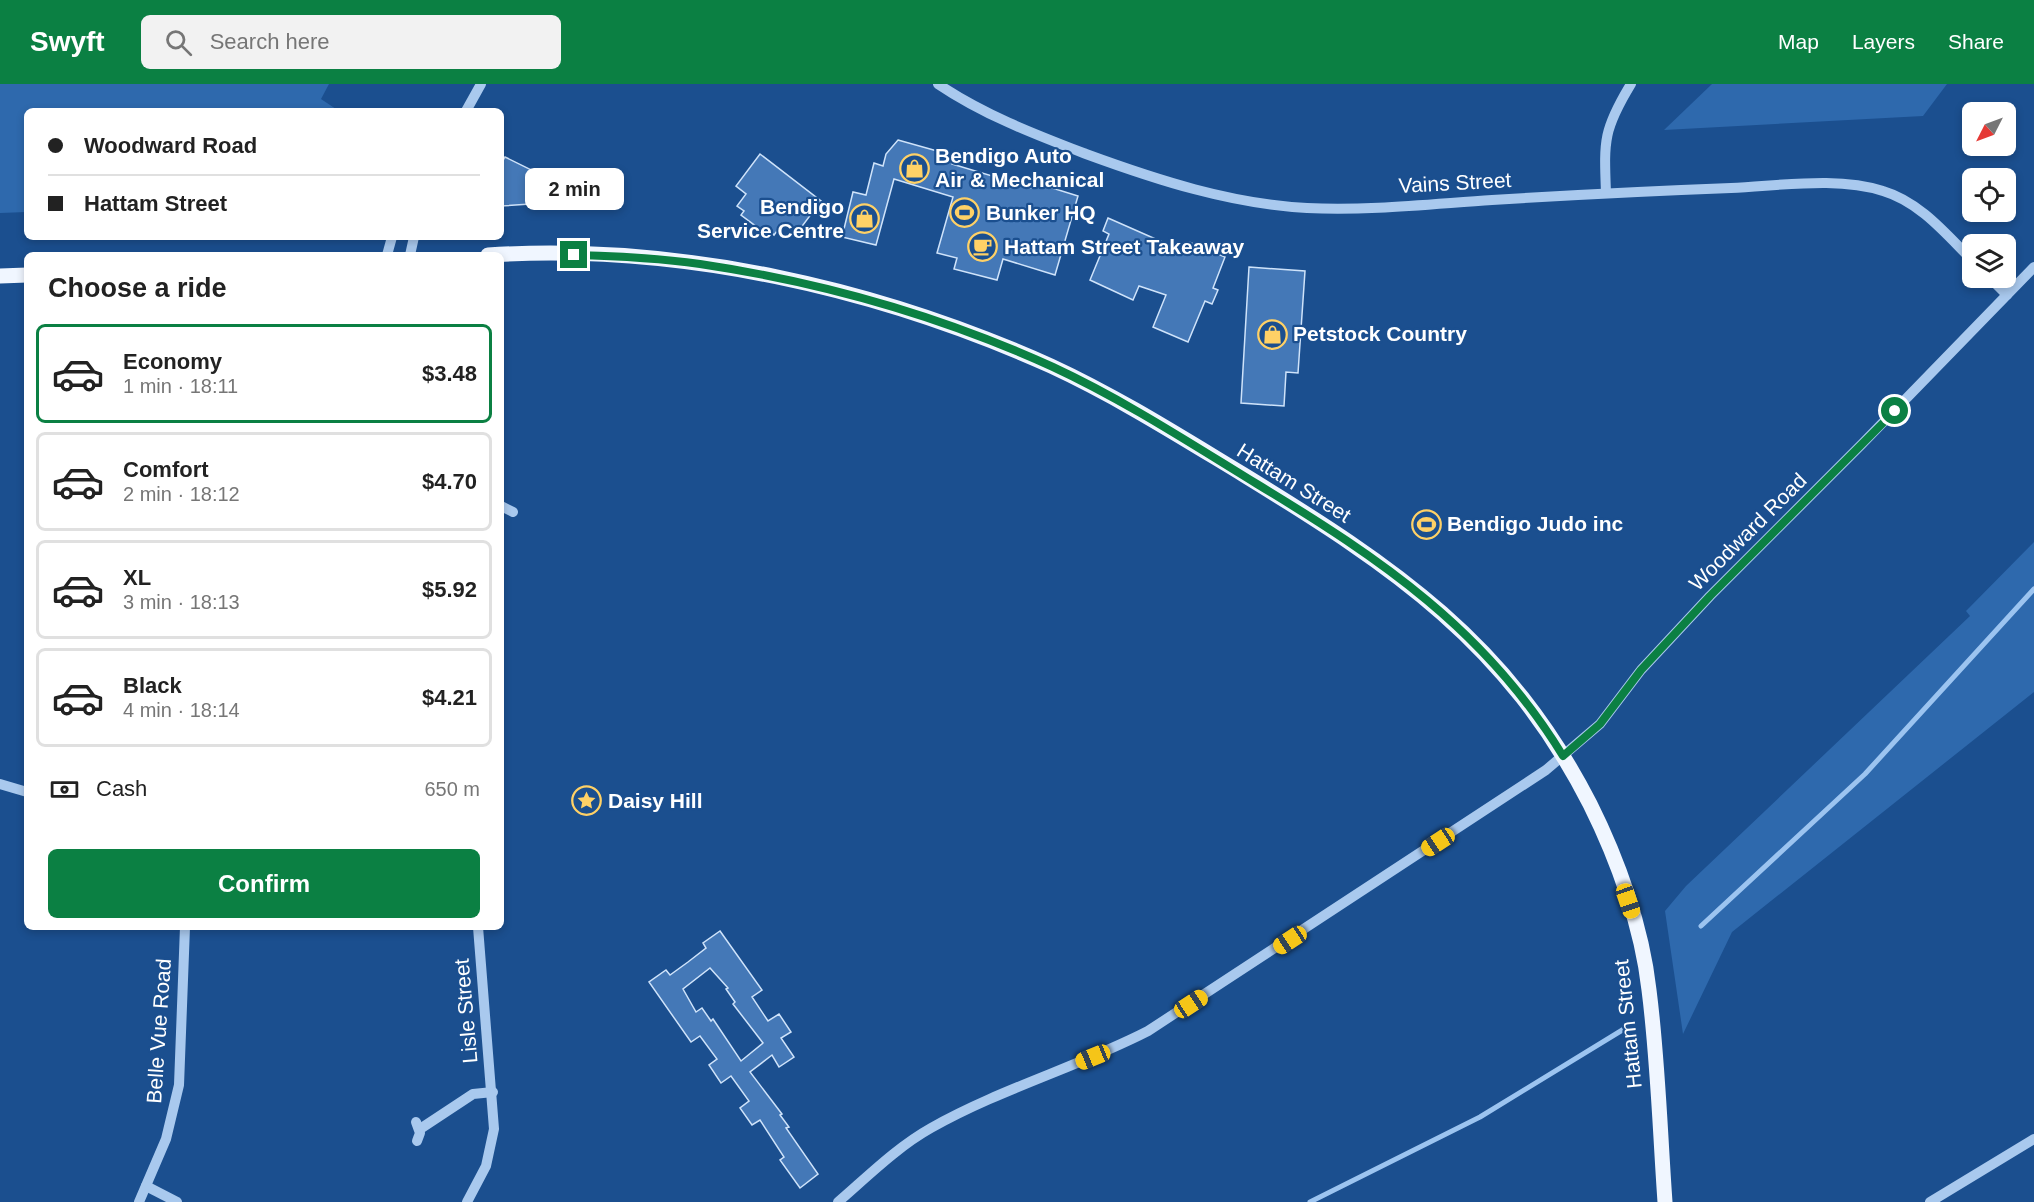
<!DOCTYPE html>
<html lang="en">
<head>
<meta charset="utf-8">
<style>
  :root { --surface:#fff; --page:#f2f2f2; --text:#222; --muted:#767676; --line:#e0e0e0; --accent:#0b8043 }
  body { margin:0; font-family:Arial,sans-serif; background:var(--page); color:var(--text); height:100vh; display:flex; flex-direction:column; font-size:22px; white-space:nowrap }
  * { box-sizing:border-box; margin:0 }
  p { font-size:20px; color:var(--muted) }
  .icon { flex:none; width:33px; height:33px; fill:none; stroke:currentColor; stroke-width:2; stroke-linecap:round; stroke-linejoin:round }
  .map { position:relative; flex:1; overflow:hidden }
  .details { position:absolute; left:24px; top:168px; width:480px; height:678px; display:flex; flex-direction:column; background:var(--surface); border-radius:9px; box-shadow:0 3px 9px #0003 }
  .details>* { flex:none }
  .top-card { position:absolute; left:24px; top:24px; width:480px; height:132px; border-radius:9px; box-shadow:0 3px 9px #0003; display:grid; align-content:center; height:132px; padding:0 24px; background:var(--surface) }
  .needle { width:39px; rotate:228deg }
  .buttons { position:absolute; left:1962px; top:18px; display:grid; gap:12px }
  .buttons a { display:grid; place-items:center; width:54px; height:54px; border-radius:9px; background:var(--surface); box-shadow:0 3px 9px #0003; font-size:30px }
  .end { position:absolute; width:27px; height:27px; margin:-14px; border:8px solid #0b8043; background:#fff; box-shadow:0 0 0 3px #fff }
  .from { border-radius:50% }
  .bubble { position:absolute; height:42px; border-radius:9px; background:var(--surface); box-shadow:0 3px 9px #0003; font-size:20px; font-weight:800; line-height:42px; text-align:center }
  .car { position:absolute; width:18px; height:36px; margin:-18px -9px; border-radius:8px; box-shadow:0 0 4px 2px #0007; background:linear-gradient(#f5c518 24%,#345 0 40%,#f5c518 0 76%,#345 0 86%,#f5c518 0) }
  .top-card b { display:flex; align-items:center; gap:21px; height:57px; font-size:22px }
  .top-card b+b { border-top:2px solid var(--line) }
  .top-card i { width:15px; height:15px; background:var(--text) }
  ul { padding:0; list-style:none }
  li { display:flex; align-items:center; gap:18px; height:99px; margin:0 12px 9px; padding:0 12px; border:3px solid var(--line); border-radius:9px }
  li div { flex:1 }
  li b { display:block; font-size:22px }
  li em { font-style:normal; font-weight:800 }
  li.current { border-color:var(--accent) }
  li>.icon { width:54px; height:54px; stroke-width:1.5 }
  h2 { padding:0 24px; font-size:27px; line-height:72px }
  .pay { display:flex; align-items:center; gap:15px; height:66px; padding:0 24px; font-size:22px }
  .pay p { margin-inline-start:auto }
  .cta { display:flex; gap:12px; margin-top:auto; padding:12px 24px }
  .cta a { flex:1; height:69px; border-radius:9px; background:var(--accent); color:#fff; font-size:24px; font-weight:800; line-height:69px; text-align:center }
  header { display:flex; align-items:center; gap:36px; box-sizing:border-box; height:84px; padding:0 30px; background:var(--accent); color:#fff }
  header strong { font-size:28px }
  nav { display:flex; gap:33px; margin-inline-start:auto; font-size:21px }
  .search { width:420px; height:54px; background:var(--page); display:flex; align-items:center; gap:15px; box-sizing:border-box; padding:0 21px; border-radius:9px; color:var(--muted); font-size:22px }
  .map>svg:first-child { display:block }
</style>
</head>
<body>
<header>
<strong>Swyft</strong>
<div class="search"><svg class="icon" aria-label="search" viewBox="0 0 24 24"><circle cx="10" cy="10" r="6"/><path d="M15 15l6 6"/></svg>Search here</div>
<nav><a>Map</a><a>Layers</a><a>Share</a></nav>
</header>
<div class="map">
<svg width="2034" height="1118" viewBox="0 0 2034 1118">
  <rect width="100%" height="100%" fill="#1b4f8f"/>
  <g fill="#2e69ad">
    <path d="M0,0H329L321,15L339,27H27V128L0,129Z"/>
    <path d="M1712,0H1947L1923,32L1664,46Z"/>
    <path d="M2034,458V608L1732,848L1683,950L1665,827L1686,802L1970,532L1966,527Z"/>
  </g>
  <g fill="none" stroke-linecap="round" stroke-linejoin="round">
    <g stroke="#9cc4f0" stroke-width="5">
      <path d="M1701,842L1865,690L2034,505"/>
      <path d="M1310,1118L1480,1033L1624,945"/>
    </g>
  </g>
  <g fill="#4478b7" stroke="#cfe3fa" stroke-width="1.5" fill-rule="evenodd">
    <path d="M898,56L955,72L952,80L1032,104L1033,98L1078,112L1055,191L1003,175L997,196L954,185L957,174L937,169L953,113L894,95L876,161L842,153L853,108L866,111L874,79L883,82L886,70Z"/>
    <path d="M760,70L821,117L797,149L783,139L774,151L768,145L765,149L741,131L744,127L737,122L746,110L736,102Z"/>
    <path d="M505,73L568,104L560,118L501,122V80Z"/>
    <path d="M1108,134L1185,168L1189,158L1225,173L1213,204L1218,206L1212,220L1205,217L1188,258L1153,243L1166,211L1139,202L1133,216L1090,196L1109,150L1103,147Z"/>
    <path d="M1249,183L1305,187L1298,289L1286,288L1284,322L1241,319Z"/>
    <path d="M720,847L762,906L752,913L768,937L779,930L791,948L781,954L794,973L779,983L772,971L750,988L782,1030L780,1031L789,1043L786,1044L818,1090L800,1104L780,1076L784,1073L760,1036L752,1041L740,1024L749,1017L731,992L721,999L709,981L717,975L700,952L691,958L649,898L666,886L670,891L688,878L706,864L703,859ZM710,884L728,904L726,905L735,918L733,920L763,959L741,977L713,935L711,937L702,924L696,928L683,905Z"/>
  </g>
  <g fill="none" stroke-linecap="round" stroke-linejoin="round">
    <g stroke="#a9c9ee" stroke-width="10">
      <path d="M938,0C984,31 1034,50 1086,70C1157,96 1231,120 1307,124C1368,127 1431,120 1492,116C1572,111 1651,107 1731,104C1779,102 1838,92 1883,107C1920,118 1946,150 1972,176"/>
      <path d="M466,27L481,0"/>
      <path d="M1606,109C1604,57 1603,46 1631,0"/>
      <path d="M387,171L392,153"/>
      <path d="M410,171L414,153"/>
      <path d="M1990,194L2007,211"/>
      <path d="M501,422L513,428"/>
      <path d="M0,700L27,708"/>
      <path d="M416,1038L420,1049L417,1057"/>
      <path d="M420,1045L473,1010L493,1008"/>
      <path d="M146,1102L177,1118"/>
      <path d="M139,1118L166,1055L179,1001L185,843"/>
      <path d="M467,1118L486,1082L494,1045L478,843"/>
      <path d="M838,1118C867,1093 897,1063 931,1044C1000,1005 1078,983 1148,947L1546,686L1600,640L1641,586L1710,512L1862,360L2034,183"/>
      <path d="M1930,1118L2034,1055"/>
    </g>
    <g stroke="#f0f6ff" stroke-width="15">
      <path d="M488,171C680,159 877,204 1051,282C1118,313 1181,353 1244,391C1394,483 1507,558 1590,720C1618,776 1642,843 1649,906C1658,976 1660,1048 1665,1118"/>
      <path d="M0,192L27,191"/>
    </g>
  </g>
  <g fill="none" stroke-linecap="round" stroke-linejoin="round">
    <path stroke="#0b8043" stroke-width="8" d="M574,171C616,172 658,174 700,180C821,198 941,232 1053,283C1124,316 1190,359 1257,400C1381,475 1486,546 1563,672L1600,640L1641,586L1710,512L1895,327"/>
  </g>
  <defs>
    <symbol id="shop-ring" viewBox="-11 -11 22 22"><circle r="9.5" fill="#1b4f8f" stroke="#ffd166" stroke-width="1.5"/><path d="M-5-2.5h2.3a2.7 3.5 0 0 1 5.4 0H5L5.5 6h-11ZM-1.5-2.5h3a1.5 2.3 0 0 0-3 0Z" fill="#ffd166"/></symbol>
    <symbol id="stadium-ring" viewBox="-11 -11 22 22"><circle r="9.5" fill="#1b4f8f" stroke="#ffd166" stroke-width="1.5"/><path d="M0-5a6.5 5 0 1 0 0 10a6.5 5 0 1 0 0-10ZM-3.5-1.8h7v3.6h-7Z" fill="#ffd166"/></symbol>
    <symbol id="cafe-ring" viewBox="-11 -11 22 22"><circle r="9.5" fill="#1b4f8f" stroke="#ffd166" stroke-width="1.5"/><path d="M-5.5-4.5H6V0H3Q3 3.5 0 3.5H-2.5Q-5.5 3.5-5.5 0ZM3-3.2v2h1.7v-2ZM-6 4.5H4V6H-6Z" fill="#ffd166"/></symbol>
    <symbol id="sight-ring" viewBox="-11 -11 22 22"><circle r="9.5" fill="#1b4f8f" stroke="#ffd166" stroke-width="1.5"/><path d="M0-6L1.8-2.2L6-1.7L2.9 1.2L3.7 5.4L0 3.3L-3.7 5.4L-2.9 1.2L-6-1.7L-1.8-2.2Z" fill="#ffd166"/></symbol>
  </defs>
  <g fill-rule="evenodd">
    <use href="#shop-ring" x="898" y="68" width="33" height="33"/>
    <use href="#stadium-ring" x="948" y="112" width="33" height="33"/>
    <use href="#shop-ring" x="848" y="118" width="33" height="33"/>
    <use href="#cafe-ring" x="966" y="146" width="33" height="33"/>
    <use href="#shop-ring" x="1256" y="234" width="33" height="33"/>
    <use href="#stadium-ring" x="1410" y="424" width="33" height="33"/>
    <use href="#sight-ring" x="570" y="700" width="33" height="33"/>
  </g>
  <g text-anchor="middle" stroke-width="4.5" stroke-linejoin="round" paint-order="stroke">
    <g font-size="21" font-weight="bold" fill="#fff" stroke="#1b4f8f" text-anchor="start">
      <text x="935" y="79">Bendigo Auto<tspan x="935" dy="24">Air &amp; Mechanical</tspan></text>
      <text x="844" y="130" text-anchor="end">Bendigo<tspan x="844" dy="24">Service Centre</tspan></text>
      <text x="986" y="136">Bunker HQ</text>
      <text x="1004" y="170">Hattam Street Takeaway</text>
      <text x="1293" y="257">Petstock Country</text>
      <text x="1447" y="447">Bendigo Judo inc</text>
      <text x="608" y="724">Daisy Hill</text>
    </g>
    <g font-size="21" fill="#fff" stroke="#1b4f8f">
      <text transform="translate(1455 99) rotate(-3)" y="7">Vains Street</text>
      <text transform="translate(1294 399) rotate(32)" y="7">Hattam Street</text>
      <text transform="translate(1748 448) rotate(-45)" y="7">Woodward Road</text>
      <text transform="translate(466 927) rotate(-95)" y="7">Lisle Street</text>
      <text transform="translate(1628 940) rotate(-96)" y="7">Hattam Street</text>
      <text transform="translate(159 947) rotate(-86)" y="7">Belle Vue Road</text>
    </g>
  </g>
</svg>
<div class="buttons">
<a><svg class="needle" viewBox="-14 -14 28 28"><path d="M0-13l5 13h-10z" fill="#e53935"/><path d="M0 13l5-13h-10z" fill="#767676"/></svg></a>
<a><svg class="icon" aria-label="locate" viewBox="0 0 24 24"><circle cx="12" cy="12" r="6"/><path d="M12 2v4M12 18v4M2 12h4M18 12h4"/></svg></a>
<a><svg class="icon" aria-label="layers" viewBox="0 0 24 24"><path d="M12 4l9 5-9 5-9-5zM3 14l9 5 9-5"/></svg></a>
</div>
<i class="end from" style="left:1895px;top:327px"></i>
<i class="end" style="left:574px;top:171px"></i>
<div class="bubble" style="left:525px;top:84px;width:99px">2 min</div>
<i class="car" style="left:1438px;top:758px;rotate:237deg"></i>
<i class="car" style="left:1628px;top:817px;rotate:161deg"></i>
<i class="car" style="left:1290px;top:856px;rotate:237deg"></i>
<i class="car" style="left:1191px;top:920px;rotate:57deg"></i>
<i class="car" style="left:1093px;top:973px;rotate:248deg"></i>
<div class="top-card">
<b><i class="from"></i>Woodward Road</b>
<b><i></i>Hattam Street</b>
</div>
<section class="details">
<h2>Choose a ride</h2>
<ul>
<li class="current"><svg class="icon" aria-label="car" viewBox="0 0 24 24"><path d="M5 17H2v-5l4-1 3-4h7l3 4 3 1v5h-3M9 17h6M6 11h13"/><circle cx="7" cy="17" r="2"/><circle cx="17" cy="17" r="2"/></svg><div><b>Economy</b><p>1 min · 18:11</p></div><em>$3.48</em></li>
<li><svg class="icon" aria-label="car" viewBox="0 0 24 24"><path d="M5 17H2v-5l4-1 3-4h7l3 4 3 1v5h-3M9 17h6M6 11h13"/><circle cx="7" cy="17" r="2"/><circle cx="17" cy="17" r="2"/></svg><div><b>Comfort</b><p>2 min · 18:12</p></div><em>$4.70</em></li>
<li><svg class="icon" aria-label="car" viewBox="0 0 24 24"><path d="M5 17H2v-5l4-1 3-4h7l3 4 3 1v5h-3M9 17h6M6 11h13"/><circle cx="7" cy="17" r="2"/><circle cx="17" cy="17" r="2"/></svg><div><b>XL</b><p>3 min · 18:13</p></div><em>$5.92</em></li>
<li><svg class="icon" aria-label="car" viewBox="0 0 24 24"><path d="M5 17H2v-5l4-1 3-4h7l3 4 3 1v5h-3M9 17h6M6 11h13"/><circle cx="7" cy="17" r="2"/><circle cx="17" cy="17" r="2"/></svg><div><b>Black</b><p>4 min · 18:14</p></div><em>$4.21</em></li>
</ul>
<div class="pay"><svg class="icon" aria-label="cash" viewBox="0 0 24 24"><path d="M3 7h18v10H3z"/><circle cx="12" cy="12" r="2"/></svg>Cash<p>650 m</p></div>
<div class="cta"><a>Confirm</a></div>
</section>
</div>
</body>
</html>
